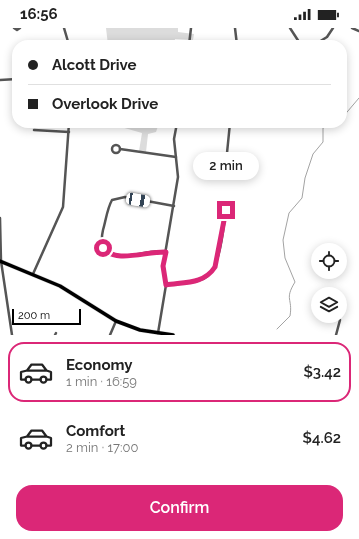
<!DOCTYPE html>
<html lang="en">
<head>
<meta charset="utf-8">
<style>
  :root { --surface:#fff; --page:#f6f6f6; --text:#222; --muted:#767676; --line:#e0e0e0; --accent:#db2777 }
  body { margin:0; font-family:Raleway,sans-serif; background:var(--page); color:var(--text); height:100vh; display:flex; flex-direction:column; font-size:15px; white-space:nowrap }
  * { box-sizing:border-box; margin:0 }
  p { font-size:13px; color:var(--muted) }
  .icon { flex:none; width:22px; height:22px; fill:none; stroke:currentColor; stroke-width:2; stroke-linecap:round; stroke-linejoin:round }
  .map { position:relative; height:307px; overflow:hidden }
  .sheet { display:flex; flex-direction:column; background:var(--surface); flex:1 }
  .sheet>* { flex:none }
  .hud { position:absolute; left:12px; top:12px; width:335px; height:88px; border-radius:16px; box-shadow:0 2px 10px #0003; display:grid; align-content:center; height:88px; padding:0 16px; background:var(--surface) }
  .buttons { position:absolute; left:311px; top:215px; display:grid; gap:8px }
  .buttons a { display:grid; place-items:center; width:36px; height:36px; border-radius:50%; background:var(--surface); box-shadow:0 2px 10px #0003; font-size:20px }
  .scale { position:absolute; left:12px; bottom:10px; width:69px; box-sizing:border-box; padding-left:4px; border:2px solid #000; border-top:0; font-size:11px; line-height:14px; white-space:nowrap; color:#000; -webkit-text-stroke:3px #fff; paint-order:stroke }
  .end { position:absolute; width:18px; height:18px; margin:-9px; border:5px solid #db2777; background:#fff; box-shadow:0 0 0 2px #fff }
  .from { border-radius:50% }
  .bubble { position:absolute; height:28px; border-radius:14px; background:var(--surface); box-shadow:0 2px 10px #0003; font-size:13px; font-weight:600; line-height:28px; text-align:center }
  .car { position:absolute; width:12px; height:24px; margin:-12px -6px; border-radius:5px; box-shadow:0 0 3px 1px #0007; background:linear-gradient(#fff 24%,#345 0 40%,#fff 0 76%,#345 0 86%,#fff 0) }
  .hud b { display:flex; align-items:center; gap:14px; height:38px; font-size:15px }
  .hud b+b { border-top:1px solid var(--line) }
  .hud i { width:10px; height:10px; background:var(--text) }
  ul { padding:7px 0 0; list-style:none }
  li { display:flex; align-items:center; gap:12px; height:60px; margin:0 8px 6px; padding:0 8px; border:2px solid transparent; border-radius:16px }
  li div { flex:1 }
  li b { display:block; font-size:15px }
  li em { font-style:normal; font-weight:600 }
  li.active { border-color:var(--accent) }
  li>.icon { width:36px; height:36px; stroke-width:1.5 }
  .primary-button { display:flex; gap:8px; margin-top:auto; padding:8px 16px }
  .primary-button a { flex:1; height:46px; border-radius:16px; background:var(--accent); color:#fff; font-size:16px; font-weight:600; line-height:46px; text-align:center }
  .status { display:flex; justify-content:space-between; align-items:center; height:28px; padding:0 20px; background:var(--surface); direction:ltr }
  .status svg { height:11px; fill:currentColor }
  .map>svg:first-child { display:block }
</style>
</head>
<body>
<div class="status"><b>16:56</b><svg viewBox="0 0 49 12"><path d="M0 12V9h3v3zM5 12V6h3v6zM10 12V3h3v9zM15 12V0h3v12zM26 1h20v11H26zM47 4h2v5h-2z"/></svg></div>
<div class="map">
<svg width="359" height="307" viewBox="0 0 359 307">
  <rect width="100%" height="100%" fill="#fff"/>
  <g fill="#dcdcdc">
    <path d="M106,0H178V4L194,6L193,12L175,11L174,17H108Z"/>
    <path d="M107,95H159L156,104L148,106L146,124L139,123L142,105Z"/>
  </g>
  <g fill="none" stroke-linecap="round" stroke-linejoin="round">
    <g stroke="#a3a3a3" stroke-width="1">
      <path d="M342,90L359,70"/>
      <path d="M277,301L290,288C293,270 284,272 295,254L285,230L283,212L289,185L302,170L305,150L313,126L323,114V100L334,95"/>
    </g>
    <defs>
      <path id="major" d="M0,233L60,258L116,293L140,302L173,307"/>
    </defs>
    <use href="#major" stroke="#dbdbdb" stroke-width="4.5"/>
    <g stroke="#555" stroke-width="2.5">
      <path d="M14,0L17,2L20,0"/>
      <path d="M64,0L69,17"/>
      <path d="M235,0L237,17"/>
      <path d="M290,0L301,17"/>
      <path d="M352,0L359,3"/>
      <path d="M189,17L191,0"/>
      <path d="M314,17L327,9L333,0"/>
      <path d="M0,52L17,51"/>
      <path d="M34,102L69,104"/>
      <circle cx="116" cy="121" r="4"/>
      <path d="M120,121L176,129"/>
      <path d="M226,135L229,139L225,142L222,138L226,135L230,95"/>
      <path d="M0,190L1,233L12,307"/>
      <path d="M166,224C161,224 155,223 150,224C129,227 95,238 103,202C106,192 107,181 112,172L125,169L174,178"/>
      <path d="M33,246L63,179L69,95"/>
      <path d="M166,257C177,256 193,256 203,251C221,243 223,200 226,182"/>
      <path d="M158,305L166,257L163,238L178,149L174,111L177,95"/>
      <path d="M55,307L56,305"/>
      <path d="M110,307L116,293"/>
      <path d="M336,307L340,292"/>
    </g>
    <use href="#major" stroke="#000" stroke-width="3.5"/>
  </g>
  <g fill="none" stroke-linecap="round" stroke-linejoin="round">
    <path stroke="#db2777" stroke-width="5" d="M103,220C115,236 147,223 166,224L163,238L166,257C185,254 204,256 215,239L226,182"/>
  </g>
</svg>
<div class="buttons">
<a><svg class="icon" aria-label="locate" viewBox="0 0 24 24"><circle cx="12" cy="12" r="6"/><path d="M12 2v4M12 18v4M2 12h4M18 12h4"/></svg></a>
<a><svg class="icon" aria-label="layers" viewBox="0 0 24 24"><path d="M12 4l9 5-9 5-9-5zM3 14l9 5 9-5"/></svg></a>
</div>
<div class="scale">200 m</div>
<i class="end from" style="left:103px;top:220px"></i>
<i class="end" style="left:226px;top:182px"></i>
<div class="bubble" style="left:193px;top:124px;width:66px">2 min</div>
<i class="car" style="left:138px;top:172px;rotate:100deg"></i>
<div class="hud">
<b><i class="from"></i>Alcott Drive</b>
<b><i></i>Overlook Drive</b>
</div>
</div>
<section class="sheet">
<ul>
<li class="active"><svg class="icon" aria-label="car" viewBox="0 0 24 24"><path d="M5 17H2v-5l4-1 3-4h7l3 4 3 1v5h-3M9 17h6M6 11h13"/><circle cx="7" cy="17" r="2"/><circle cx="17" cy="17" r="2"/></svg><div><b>Economy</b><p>1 min · 16:59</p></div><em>$3.42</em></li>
<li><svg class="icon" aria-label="car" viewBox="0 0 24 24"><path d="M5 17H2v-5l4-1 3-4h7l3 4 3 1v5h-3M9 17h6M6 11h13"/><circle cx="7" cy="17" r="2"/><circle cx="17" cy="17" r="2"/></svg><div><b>Comfort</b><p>2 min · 17:00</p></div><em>$4.62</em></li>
</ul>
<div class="primary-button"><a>Confirm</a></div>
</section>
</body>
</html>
